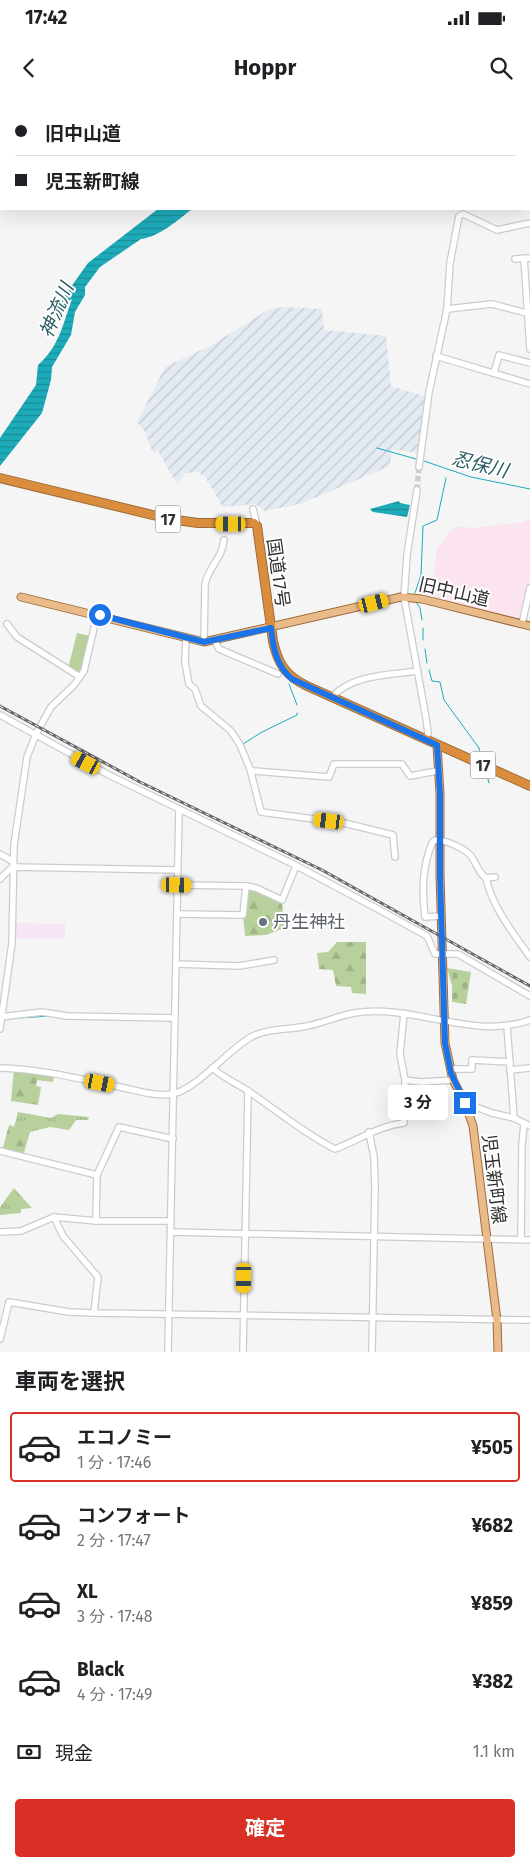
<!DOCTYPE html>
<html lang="ja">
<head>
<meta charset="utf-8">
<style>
  :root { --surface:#fff; --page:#f2f2f2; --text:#202124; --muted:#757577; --line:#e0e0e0; --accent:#d93025 }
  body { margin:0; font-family:"Fira Sans","Noto Sans JP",sans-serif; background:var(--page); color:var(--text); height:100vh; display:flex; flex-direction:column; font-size:19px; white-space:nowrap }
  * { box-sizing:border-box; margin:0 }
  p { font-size:16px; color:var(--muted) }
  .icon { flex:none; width:28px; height:28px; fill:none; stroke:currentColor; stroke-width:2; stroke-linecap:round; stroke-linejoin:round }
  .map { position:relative; height:1252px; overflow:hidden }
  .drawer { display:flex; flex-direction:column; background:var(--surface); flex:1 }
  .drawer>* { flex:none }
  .hud { position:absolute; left:0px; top:0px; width:530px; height:110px; box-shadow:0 5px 20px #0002; display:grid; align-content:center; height:110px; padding:0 15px; background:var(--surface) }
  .end { position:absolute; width:22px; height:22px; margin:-11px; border:6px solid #1a73e8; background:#fff; box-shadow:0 0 0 2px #fff }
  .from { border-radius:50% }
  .bubble { position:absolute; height:35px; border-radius:5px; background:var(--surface); box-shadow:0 5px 20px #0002; font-size:16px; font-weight:700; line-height:35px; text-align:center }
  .car { position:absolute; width:15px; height:30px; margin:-15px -8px; border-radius:6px; box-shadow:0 0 4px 1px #0007; background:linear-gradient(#f5c518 24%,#345 0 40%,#f5c518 0 76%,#345 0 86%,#f5c518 0) }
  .hud b { display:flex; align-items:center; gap:18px; height:48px; font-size:19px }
  .hud b+b { border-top:1px solid var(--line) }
  .hud i { width:12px; height:12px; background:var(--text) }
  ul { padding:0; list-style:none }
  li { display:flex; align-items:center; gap:15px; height:70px; margin:0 10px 8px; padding:0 5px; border:2px solid transparent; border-radius:5px }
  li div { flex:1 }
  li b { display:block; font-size:19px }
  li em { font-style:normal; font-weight:700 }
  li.current { border-color:var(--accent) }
  li>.icon { width:45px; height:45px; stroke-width:1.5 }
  h2 { padding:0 15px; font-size:22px; line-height:60px }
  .pay { display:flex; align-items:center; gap:12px; height:55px; padding:0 15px; font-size:19px }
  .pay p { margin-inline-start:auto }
  .primary-button { display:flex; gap:10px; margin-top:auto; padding:10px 15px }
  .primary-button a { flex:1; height:58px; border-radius:5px; background:var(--accent); color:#fff; font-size:20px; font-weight:700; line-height:58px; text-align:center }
  .status { display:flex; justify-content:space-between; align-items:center; height:35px; padding:0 25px; background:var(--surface); direction:ltr }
  .status svg { height:14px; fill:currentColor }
  header { display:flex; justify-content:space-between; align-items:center; height:65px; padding:0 15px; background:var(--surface); font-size:22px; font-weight:700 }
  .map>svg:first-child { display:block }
</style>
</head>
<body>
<div class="status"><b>17:42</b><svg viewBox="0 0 49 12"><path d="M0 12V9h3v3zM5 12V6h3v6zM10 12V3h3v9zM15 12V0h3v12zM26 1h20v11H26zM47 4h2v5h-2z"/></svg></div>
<header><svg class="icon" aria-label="back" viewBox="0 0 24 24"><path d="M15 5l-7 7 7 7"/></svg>Hoppr<svg class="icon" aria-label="search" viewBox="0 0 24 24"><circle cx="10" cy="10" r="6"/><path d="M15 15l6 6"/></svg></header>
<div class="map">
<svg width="530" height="1252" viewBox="0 0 530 1252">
  <defs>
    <pattern id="industrial-furrows" width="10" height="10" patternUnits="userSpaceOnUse" patternTransform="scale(1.25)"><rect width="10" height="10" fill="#e3eaf1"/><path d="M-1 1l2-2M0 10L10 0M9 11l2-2" fill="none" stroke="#c3c9cf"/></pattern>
    <pattern id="grass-tufts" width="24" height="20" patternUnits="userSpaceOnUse" patternTransform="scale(1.25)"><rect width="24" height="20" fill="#b8d09b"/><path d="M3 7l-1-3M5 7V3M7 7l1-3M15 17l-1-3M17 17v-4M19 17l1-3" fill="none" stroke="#9eb386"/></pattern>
    <pattern id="forest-firs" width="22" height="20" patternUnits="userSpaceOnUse" patternTransform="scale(1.25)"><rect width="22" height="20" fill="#b8d09b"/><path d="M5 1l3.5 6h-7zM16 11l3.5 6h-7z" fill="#9eb386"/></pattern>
    <pattern id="cemetery-stones" width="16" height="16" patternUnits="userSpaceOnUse" patternTransform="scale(1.25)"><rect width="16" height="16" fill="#b8d09b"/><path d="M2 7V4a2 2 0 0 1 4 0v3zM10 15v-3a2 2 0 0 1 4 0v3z" fill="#9eb386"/></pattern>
    <pattern id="water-rules" width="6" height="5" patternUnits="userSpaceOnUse" patternTransform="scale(1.25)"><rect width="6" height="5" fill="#1dabba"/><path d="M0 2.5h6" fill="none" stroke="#1a8c98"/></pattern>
  </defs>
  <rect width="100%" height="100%" fill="#f5f5f6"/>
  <path fill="#f7e5f6" d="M12,823L65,824V839L12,838Z"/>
  <path fill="url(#industrial-furrows)" d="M283,207L322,209L324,230L386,236L391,286L427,297L418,353L392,349L390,366L300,404L265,411L255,404L223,407L205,377L198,372L186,373L177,384L158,351L153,353L145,332L137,322L165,267L210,246L269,209Z"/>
  <path fill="#fbe4f0" d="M530,419V480L521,519L435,498L434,471L437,448L451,430L460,426L472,428L522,422Z"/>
  <g fill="url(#grass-tufts)">
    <path d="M18,1012L51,1018L58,1014L89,1017L88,1020H76L69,1030L50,1027L30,1032L14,1027Z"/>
    <path d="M14,1088L32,1108L21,1109V1113L0,1115V1107Z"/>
  </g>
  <g fill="url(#forest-firs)">
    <path d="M246,786L282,800L284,828L266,835L245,836L243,815Z"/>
    <path d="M337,842H366V894L352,893L351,887L336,886L333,870L319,869L317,853L328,852Z"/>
    <path d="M14,968L54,974L53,982L37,980L36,986L41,987L38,1005L11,1001Z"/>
    <path d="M9,1025L30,1032L23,1056L2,1051Z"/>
  </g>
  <path fill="url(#cemetery-stones)" d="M447,868L471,872L466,904L452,902V886Z"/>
  <path fill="#b8d09b" d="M77,533L90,536L81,573L78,574L68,569Z"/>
  <g fill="url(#water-rules)">
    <path d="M158,109H192C178,120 159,137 141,139L100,167L85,187V195L75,212L71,235L52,267L51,280L42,313L0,366V338L36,285L38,265C59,247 63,224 72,199L61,205L63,198L88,163Z"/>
    <path d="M399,401L400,403L410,405L407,417L373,412L370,409Z"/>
  </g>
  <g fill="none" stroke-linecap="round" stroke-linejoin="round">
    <g stroke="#1dabba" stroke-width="1">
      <path d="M377,348L416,359"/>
      <path d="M424,361L471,377L530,389"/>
      <path d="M415,493L421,475L423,426L437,420L446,378"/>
      <path d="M416,502L420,508L422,520"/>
      <path d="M423,528V540"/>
      <path d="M425,549L427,563"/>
      <path d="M429,570L432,581L440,582L444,600L479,648L482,659"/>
      <path d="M289,584L297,605"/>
      <path d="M243,644L262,632L297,615V613"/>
      <path d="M486,672L489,683"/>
      <path d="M57,917L65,919"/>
      <path d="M19,918L50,916"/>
    </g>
    <path stroke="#cececf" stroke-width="5.5" stroke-dasharray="5.5 3" stroke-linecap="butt" d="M417,390L419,367"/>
    <defs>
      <g id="minor">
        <path d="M524,158L530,249"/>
        <path d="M515,159L530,158"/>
        <path d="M447,209L492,204L530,214"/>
        <path d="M436,256L530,284"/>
        <path d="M494,273L499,255L530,263"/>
        <path d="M419,367L429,292L447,209L450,163L459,116L463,114L497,130L530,123"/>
        <path d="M417,390L407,455L404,497L426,618L428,633L426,640"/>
        <path d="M253,409L257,426"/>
        <path d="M7,524L17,537L80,577"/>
        <path d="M522,524L530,488"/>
        <path d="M186,538L185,562L189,584L195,589L201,606L231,631L240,645L250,669L253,671L329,677L334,664H402L410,676L437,671"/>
        <path d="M214,539L219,549L278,574"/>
        <path d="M204,542L205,484C209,466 222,459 224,440"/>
        <path d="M332,597C353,574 390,575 418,571"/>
        <path d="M0,615L111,676L295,765L374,807L427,836L435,854H458L530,896"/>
        <path d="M250,669L261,712L344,723L393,735L395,757"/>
        <path d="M0,754L12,761"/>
        <path d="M486,778L495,777"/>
        <path d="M0,779L12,767L178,770"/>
        <path d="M177,785L246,786L256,788L282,800L296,766"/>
        <path d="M177,814L243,815L246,786"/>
        <path d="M441,816L425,817C422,790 422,768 432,743L435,740C446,740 468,749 473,759C478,767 478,772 486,778C492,807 514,834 530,857"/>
        <path d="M176,864L239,866L274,860"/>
        <path d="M0,917L42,912L67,916L175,918"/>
        <path d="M507,926L514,1018"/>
        <path d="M0,929L12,843L14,745L27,657L36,634L51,607L74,585L84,571L97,515"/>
        <path d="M0,968C41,969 80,979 120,987C135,990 156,997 172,994C195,991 229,949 251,937C268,928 289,930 307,926C323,923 338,916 354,913C413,903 473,941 530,920"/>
        <path d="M212,968C224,978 238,984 251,993C279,1012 305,1034 335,1049C359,1040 378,1026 404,1023L405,980L400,954L404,913"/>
        <path d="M450,969H472V960L510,962"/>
        <path d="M510,970L530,968"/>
        <path d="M405,980L421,982L453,980"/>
        <path d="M465,1003L492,1013L514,1018L530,1026"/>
        <path d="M369,1032L374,1057L375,1088L372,1252"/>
        <path d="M0,1051L97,1075"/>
        <path d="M54,1117L63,1136L98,1177L94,1213L530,1220"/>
        <path d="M96,1121L97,1075L119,1027L173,1039"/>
        <path d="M0,1132L21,1131L54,1117L96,1121H171"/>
        <path d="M171,1132L530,1140"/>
        <path d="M521,1139L522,1045L524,1024"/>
        <path d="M0,1239L9,1202L69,1212L94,1213"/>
        <path d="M168,1252L179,710"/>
        <path d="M243,1252L248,991"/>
      </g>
      <g id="major">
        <path d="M21,497L204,542L401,497L422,499L530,526"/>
        <path d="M437,645L440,694V775L445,943L453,980L465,1003L473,1026L497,1220L498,1252"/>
      </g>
      <path id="highway" d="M0,378L169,419L198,423H254L257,426L273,541C278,564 286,576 307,586L530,686"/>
    </defs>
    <use href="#minor" stroke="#cbcccd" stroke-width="8"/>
    <use href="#major" stroke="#9e6d39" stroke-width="9"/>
    <use href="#highway" stroke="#9e6d39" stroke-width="10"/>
    <use href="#minor" stroke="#fff" stroke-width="5.5"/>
    <use href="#major" stroke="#e9bb8b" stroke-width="7"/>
    <use href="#highway" stroke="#da8e3d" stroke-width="8"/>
    <defs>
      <path id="rail" d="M0,606L140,682L322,770L530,886"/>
    </defs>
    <use href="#rail" stroke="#676768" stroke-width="3"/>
    <use href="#rail" stroke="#fff" stroke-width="1" stroke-dasharray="4" stroke-linecap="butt"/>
  </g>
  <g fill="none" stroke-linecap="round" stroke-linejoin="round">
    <path stroke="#1a73e8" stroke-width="6" d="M100,515L204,542L271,528C273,546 276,566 292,579L437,645L440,694V775L445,943L451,973L465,1003"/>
  </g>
  <circle fill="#6b7280" stroke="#fff" stroke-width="2" cx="263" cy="822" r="5"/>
  <g text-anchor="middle" stroke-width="4" stroke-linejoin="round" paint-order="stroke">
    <g fill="#fff" stroke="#6e6e6f" stroke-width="1">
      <rect x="155.5" y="405.5" width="25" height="27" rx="4"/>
      <rect x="470.5" y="651.5" width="25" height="27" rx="4"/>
    </g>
    <g font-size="16" font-weight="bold" fill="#303031">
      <text x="168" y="425">17</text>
      <text x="483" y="671">17</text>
    </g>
    <g font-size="18" fill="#303031" stroke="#fff">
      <text transform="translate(278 473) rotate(82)" y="6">国道17号</text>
      <text transform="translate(454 492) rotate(13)" y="6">旧中山道</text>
      <text transform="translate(494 1079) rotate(83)" y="6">児玉新町線</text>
    </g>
    <g font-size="18" fill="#5b616d" stroke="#fff" text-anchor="start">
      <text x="273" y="828">丹生神社</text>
    </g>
    <g font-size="19" font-style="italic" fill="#2a5e65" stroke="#fff">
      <text transform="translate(56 210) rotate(-67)" y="7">神流川</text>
      <text transform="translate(480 364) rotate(14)" y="7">忍保川</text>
    </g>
  </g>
</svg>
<i class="end from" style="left:100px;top:515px"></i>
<i class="end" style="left:465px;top:1003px"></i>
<div class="bubble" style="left:388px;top:985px;width:60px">3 分</div>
<i class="car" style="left:231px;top:424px;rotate:270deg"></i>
<i class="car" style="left:374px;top:503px;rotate:76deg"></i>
<i class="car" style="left:86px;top:663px;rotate:298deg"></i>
<i class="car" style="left:329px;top:721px;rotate:277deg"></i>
<i class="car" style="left:177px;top:785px;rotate:91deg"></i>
<i class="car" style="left:100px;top:983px;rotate:101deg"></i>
<i class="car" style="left:244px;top:1178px;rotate:181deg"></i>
<div class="hud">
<b><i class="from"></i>旧中山道</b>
<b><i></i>児玉新町線</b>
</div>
</div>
<section class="drawer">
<h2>車両を選択</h2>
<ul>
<li class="current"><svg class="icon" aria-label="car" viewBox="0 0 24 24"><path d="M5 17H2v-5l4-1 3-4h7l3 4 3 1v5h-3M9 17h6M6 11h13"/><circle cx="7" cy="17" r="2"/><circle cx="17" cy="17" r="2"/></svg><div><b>エコノミー</b><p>1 分 · 17:46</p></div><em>¥505</em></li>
<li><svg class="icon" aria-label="car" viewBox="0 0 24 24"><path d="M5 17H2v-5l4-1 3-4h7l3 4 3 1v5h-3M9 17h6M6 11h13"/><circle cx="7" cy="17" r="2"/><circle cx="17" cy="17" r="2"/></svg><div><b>コンフォート</b><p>2 分 · 17:47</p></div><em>¥682</em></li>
<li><svg class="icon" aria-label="car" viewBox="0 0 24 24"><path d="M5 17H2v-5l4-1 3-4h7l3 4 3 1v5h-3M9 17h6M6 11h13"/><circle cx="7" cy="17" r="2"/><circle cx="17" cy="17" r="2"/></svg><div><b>XL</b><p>3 分 · 17:48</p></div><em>¥859</em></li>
<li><svg class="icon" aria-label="car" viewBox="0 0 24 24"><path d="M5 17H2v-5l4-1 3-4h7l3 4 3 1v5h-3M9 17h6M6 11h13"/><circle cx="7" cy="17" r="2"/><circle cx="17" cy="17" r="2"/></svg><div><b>Black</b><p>4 分 · 17:49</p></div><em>¥382</em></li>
</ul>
<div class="pay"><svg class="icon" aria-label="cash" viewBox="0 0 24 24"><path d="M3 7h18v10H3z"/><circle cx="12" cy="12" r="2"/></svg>現金<p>1.1 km</p></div>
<div class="primary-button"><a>確定</a></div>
</section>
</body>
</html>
